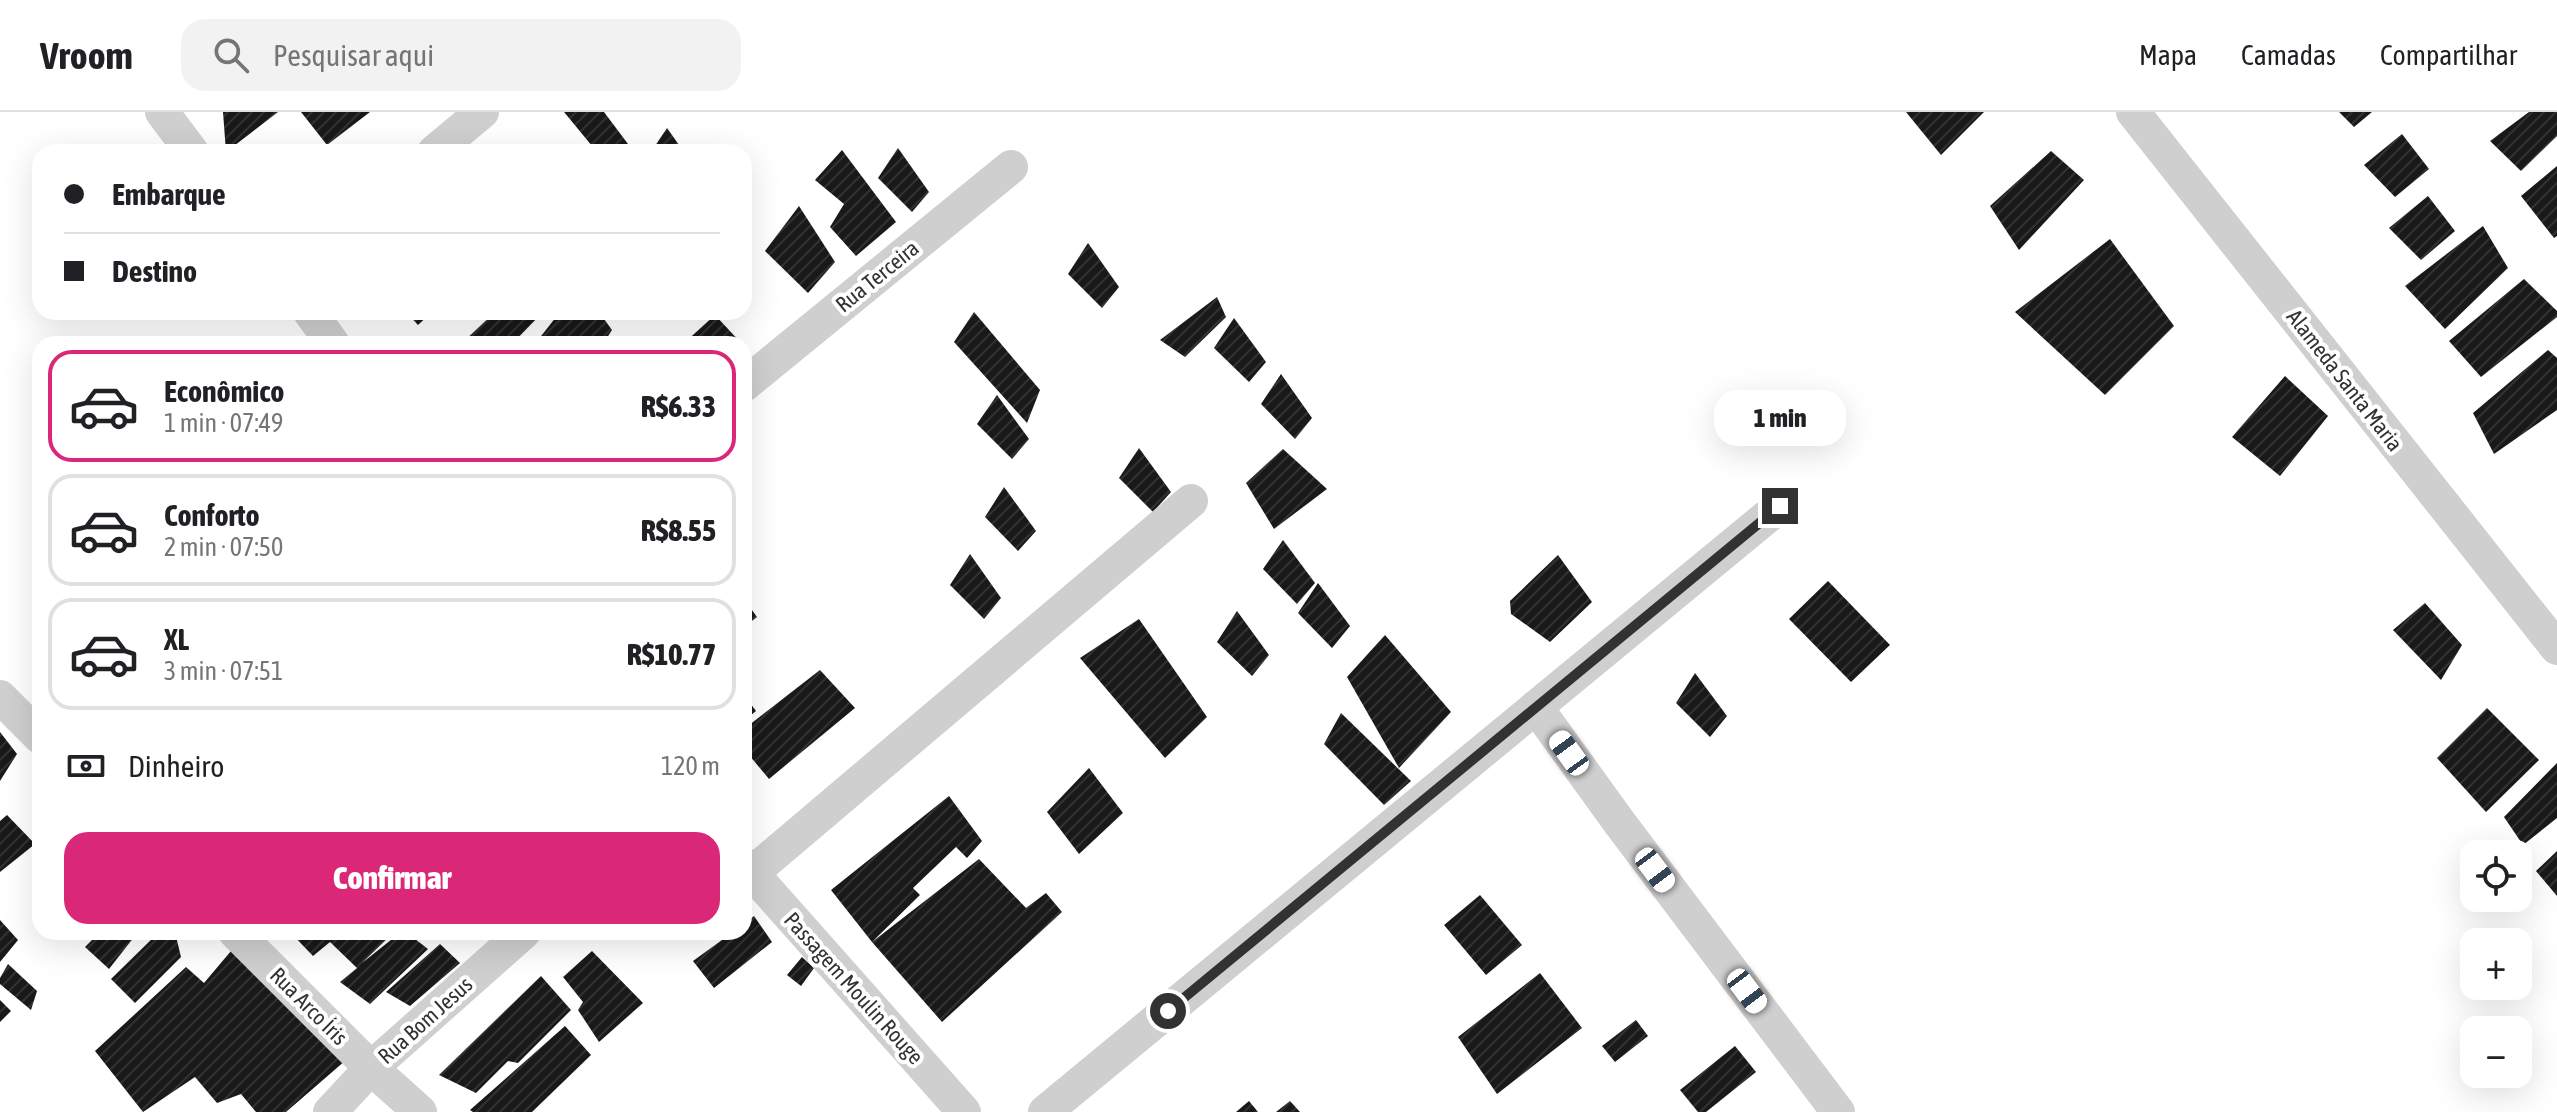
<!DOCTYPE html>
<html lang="pt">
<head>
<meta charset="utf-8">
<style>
  :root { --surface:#fff; --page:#f2f2f2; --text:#202124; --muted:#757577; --line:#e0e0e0; --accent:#db2777 }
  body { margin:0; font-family:"Asap Condensed",sans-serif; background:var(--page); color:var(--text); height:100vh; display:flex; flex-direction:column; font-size:30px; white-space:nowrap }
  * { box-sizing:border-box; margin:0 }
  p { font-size:26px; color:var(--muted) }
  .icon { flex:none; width:44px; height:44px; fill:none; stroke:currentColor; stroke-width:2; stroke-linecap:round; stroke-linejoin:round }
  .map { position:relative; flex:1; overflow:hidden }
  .details { position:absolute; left:32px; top:224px; width:720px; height:604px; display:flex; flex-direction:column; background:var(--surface); border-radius:24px; box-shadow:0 8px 32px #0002 }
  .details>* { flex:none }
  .banner { position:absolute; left:32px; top:32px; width:720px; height:176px; border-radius:24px; box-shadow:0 8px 32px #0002; display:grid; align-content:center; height:176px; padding:0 32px; background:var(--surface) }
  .fabs { position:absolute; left:2460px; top:728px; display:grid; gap:16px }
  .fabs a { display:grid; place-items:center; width:72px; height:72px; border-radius:16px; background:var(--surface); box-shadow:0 8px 32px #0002; font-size:40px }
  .end { position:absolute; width:36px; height:36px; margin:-18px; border:10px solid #323232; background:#fff; box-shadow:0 0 0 4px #fff }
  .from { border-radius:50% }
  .bubble { position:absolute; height:56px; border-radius:24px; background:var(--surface); box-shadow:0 8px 32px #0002; font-size:26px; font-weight:800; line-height:56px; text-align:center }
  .car { position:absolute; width:24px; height:48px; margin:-24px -12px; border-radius:10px; box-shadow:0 0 6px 2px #0007; background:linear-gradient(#fff 24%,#345 0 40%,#fff 0 76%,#345 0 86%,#fff 0) }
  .banner b { display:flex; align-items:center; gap:28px; height:76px; font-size:30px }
  .banner b+b { border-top:2px solid var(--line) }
  .banner i { width:20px; height:20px; background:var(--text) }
  ul { padding:14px 0 0; list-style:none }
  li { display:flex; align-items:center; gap:24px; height:112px; margin:0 16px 12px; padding:0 16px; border:4px solid var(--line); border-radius:24px }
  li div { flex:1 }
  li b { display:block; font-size:30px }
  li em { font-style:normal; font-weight:800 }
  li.current { border-color:var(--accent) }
  li>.icon { width:72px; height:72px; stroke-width:1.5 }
  .pay { display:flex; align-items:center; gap:20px; height:88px; padding:0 32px; font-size:30px }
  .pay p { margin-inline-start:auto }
  .primary-button { display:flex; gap:16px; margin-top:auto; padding:16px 32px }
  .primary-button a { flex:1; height:92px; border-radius:24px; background:var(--accent); color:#fff; font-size:32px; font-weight:800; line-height:92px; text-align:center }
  header { display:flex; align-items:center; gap:48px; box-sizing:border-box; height:112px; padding:0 40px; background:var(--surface); border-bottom:2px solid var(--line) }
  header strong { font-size:38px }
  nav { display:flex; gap:44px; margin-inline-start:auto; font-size:28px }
  .search { width:560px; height:72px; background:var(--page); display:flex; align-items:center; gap:20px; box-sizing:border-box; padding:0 28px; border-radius:24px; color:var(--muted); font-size:30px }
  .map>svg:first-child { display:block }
</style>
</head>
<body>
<header>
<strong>Vroom</strong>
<div class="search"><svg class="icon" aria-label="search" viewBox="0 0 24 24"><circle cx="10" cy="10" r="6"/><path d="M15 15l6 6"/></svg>Pesquisar aqui</div>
<nav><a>Mapa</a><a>Camadas</a><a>Compartilhar</a></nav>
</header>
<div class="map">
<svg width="2557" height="1000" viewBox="0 0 2557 1000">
  <defs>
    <pattern id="building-hatch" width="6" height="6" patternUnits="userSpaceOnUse" patternTransform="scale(2)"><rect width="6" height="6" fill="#191919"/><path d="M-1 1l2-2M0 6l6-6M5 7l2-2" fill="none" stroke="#323232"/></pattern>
  </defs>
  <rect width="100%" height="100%" fill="#fff"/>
  <g fill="url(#building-hatch)">
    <path d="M223,0H278L226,40Z"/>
    <path d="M301,0H370L327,33Z"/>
    <path d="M564,0H604L634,40H597Z"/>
    <path d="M1906,0H1984L1941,43Z"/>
    <path d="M2339,0H2372L2354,15Z"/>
    <path d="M2529,0H2557V24L2521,59L2490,29Z"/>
    <path d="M667,16L684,40H651Z"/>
    <path d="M2402,22L2429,57L2395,85L2364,53Z"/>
    <path d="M898,36L929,80L912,100L878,66Z"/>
    <path d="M842,38L896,110L856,144L830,115L844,92L815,68Z"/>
    <path d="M2051,39L2084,68L2019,138L1990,94Z"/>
    <path d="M2557,54V124L2554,126L2521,84Z"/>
    <path d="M2428,84L2455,119L2421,148L2389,116Z"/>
    <path d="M799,94L835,150L808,181L765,139Z"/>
    <path d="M2483,114L2508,156L2445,217L2405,174Z"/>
    <path d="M2110,127L2174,214L2105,283L2015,200Z"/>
    <path d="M1088,131L1119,175L1102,196L1068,162Z"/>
    <path d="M2524,167L2557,199V205L2481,265L2449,229Z"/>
    <path d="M1217,185L1226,205L1185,245L1160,228Z"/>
    <path d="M406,200H432L418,213Z"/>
    <path d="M495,200H543L512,232H461Z"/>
    <path d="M560,200H599L612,218L603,232H543L538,228Z"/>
    <path d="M974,200L1040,278L1027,311L954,230Z"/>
    <path d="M715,203L742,232H683Z"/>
    <path d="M1234,206L1266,250L1249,270L1214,236Z"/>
    <path d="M2548,238L2557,246V298L2494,342L2473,301Z"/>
    <path d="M1281,262L1312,306L1295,327L1261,292Z"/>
    <path d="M2285,264L2328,304L2280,364L2232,325Z"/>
    <path d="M997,283L1029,327L1012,347L977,312Z"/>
    <path d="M1139,336L1171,380L1153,400L1119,366Z"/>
    <path d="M1283,337L1327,377L1274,417L1246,371Z"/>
    <path d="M1004,375L1036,419L1018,439L985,405Z"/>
    <path d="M1283,428L1315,471L1297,492L1263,457Z"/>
    <path d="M970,442L1001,486L984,507L950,473Z"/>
    <path d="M1558,443L1592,490L1550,530L1511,502L1510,489Z"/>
    <path d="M1828,469L1890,533L1851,570L1789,507Z"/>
    <path d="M1318,471L1350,514L1332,536L1298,501Z"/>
    <path d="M744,487L757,505L744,515Z"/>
    <path d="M2425,491L2462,533L2441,568L2393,518Z"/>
    <path d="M1237,499L1269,543L1252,564L1217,530Z"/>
    <path d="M1139,507L1207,605L1165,646L1080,546Z"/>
    <path d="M1385,523L1451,600L1399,656L1347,565Z"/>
    <path d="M820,558L855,596L769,667L744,637V617Z"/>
    <path d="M1695,561L1727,604L1710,625L1676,591Z"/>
    <path d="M744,583L756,599L744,609Z"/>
    <path d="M2487,596L2539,648L2486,700L2437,646Z"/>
    <path d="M1341,601L1411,669L1384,693L1324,632Z"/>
    <path d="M0,620L17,642L0,669Z"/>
    <path d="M2557,651V706L2523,733L2504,705Z"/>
    <path d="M1089,656L1123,701L1079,742L1047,700Z"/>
    <path d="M949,684L982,729L967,746L956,735L913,776L920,783L872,830L979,747L1026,796L1046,781L1062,800L942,910L872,830L831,778Z"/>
    <path d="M7,703L35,732L0,760V709Z"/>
    <path d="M2557,739V784L2536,759Z"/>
    <path d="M1480,783L1522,833L1486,863L1444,813Z"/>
    <path d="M754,804L772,830L714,876L693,849L733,820H744V812Z"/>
    <path d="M0,808L18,828L0,850Z"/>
    <path d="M100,820H138L109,857L85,835Z"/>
    <path d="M159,820H175L181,845L135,891L111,867Z"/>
    <path d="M290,820H394L362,851L401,820H406L428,837L370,892L340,870L357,856L330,830L313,844Z"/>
    <path d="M440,832L460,851L410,894L386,880Z"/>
    <path d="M231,839L346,948L286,1000H256L241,982L217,991L195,965L143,1000L95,939L186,855L204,871Z"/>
    <path d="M592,839L643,891L599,930L578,898L583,890L563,865Z"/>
    <path d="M802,845L814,856L801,874L787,863Z"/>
    <path d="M8,852L37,879L31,898L0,872V866Z"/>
    <path d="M1540,861L1582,916L1497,982L1458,925Z"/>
    <path d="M541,864L571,898L518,951L508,949L476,981L439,963Z"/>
    <path d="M0,888L11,899L0,910Z"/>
    <path d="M1636,908L1648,924L1615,950L1602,934Z"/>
    <path d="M565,914L591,943L532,1000H473L470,998Z"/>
    <path d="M1735,934L1756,960L1706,1000H1698L1680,978Z"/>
    <path d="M1249,989L1258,1000H1236Z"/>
    <path d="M1290,989L1300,1000H1276Z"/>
  </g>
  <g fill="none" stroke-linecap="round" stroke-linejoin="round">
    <g stroke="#cfcfcf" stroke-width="34">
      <path d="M162,0L192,40"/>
      <path d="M2133,0L2557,536"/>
      <path d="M434,40L482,0"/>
      <path d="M310,200L333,232"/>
      <path d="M744,273L1011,55"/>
      <path d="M0,585L40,625"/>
      <path d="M1536,595L1619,710L1838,1000"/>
      <path d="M744,752L964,1000"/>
      <path d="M752,761L1191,389"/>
      <path d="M235,820L371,956L420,1000"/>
      <path d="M330,1000L371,956L524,820"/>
      <path d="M1045,1000L1780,394"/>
    </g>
  </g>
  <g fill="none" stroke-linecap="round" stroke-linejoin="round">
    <path stroke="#323232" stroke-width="10" d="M1168,899L1780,394"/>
  </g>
  <g text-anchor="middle" stroke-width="8" stroke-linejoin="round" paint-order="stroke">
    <g font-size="22" fill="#323232" stroke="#fff">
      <text transform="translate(877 164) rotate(-39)" y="8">Rua Terceira</text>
      <text transform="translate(2345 268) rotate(52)" y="8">Alameda Santa Maria</text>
      <text transform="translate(854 876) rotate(48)" y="8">Passagem Moulin Rouge</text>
      <text transform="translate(309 894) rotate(45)" y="8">Rua Arco Íris</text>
      <text transform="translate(425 908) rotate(-42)" y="8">Rua Bom Jesus</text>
    </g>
  </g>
</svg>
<div class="fabs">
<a><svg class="icon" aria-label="locate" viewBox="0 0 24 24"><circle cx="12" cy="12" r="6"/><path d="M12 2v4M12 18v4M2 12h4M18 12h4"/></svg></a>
<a>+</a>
<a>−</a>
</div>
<i class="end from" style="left:1168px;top:899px"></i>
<i class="end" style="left:1780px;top:394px"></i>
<div class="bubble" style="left:1714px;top:278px;width:132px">1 min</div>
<i class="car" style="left:1569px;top:641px;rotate:324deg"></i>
<i class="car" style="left:1655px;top:758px;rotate:143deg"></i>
<i class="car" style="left:1747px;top:879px;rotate:143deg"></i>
<div class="banner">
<b><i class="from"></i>Embarque</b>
<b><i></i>Destino</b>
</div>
<section class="details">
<ul>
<li class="current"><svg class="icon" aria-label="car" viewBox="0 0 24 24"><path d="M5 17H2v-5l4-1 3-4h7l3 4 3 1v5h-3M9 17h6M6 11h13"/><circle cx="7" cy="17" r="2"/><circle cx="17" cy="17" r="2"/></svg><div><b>Econômico</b><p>1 min · 07:49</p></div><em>R$6.33</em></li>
<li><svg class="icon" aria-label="car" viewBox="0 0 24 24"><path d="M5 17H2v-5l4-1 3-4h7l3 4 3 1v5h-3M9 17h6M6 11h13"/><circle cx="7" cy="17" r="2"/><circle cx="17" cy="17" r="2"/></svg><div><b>Conforto</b><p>2 min · 07:50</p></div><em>R$8.55</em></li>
<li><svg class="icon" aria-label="car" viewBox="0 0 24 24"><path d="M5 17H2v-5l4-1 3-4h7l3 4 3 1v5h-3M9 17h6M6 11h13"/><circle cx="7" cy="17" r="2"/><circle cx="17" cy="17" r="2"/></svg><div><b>XL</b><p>3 min · 07:51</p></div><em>R$10.77</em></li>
</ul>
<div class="pay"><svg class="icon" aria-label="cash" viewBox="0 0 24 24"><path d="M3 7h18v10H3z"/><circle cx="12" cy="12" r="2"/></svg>Dinheiro<p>120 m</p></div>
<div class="primary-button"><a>Confirmar</a></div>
</section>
</div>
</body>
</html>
